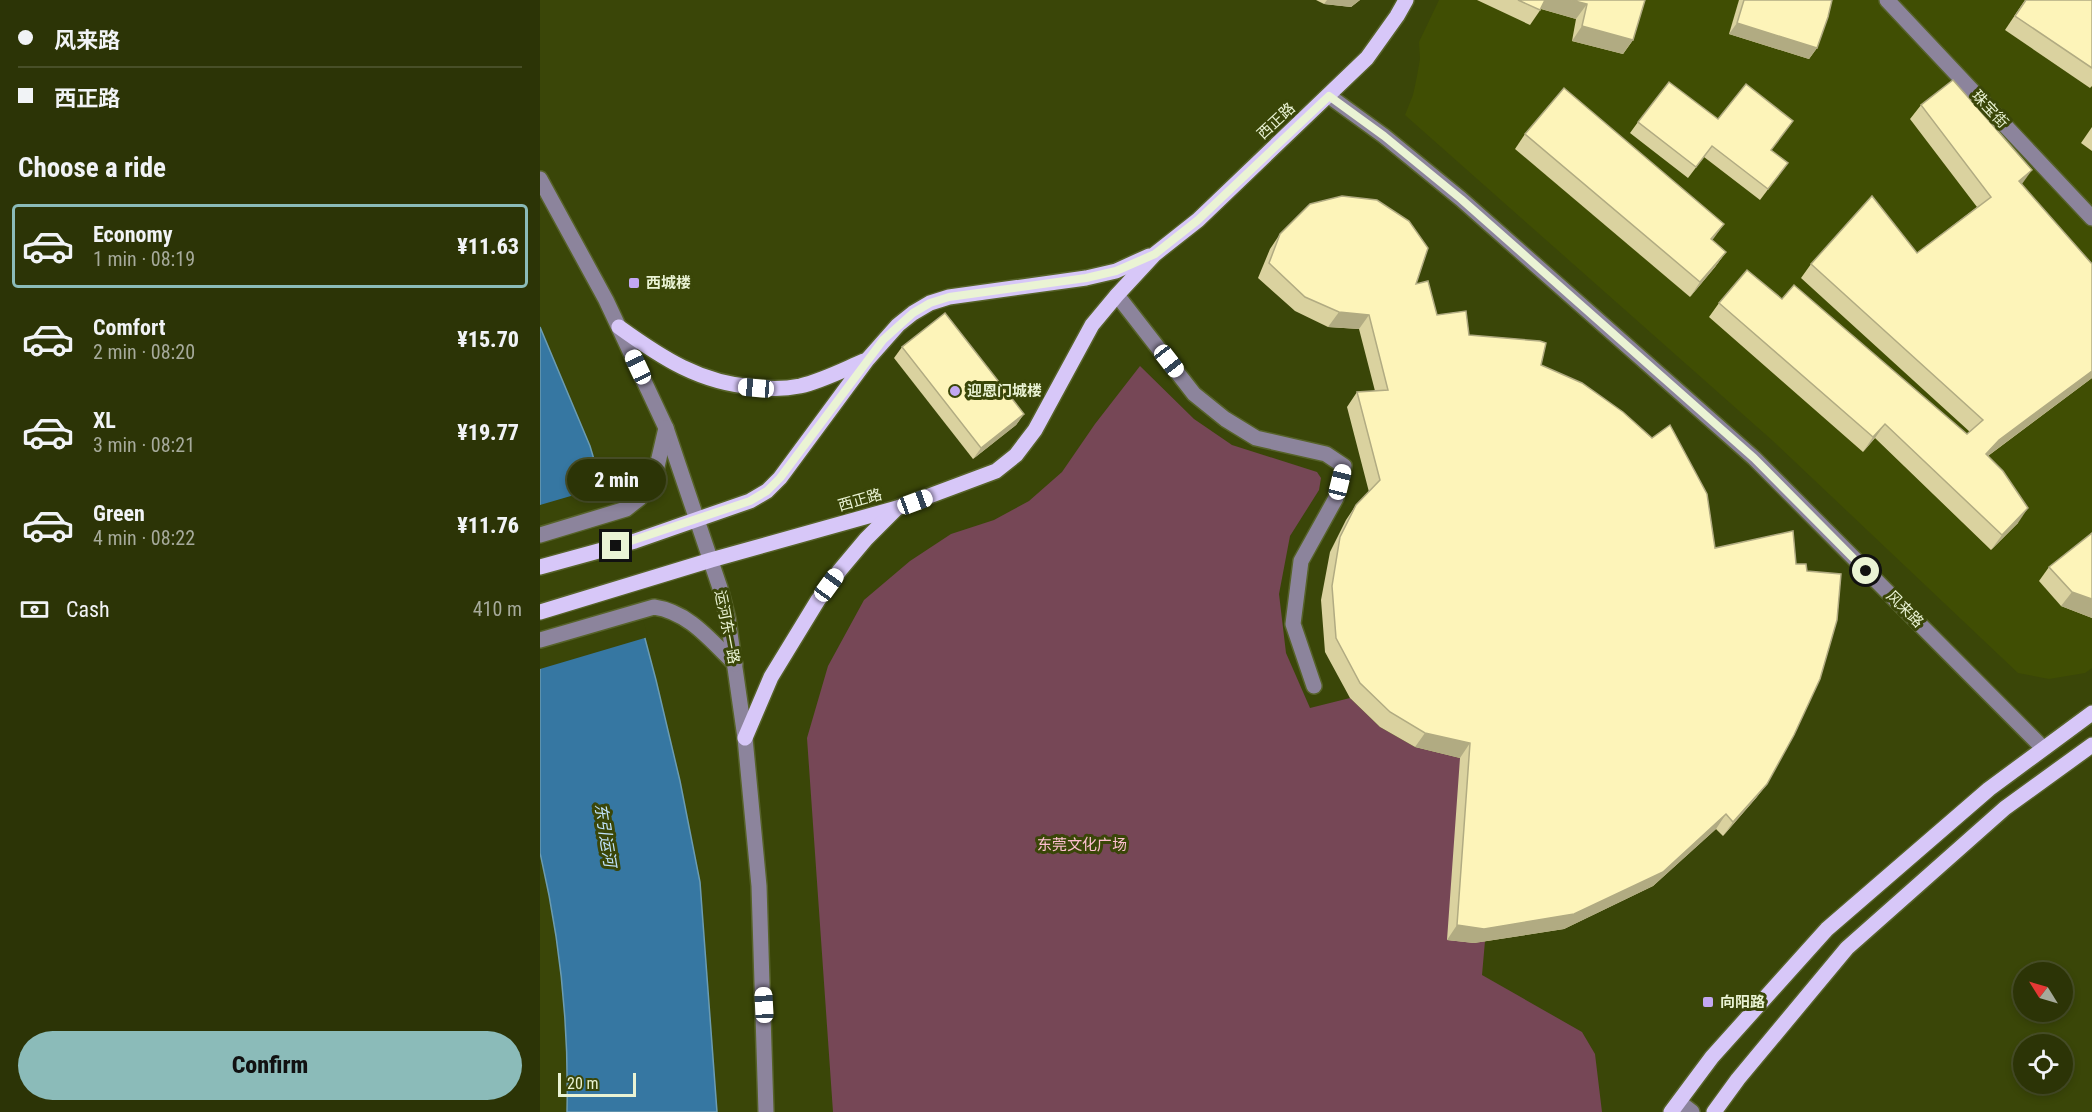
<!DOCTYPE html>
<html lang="en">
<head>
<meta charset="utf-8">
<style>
  :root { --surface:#2c3406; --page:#383f14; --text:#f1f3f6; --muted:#a6aa9b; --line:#484f28; --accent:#8bbbb9 }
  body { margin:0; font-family:"Roboto Condensed","Noto Sans SC",sans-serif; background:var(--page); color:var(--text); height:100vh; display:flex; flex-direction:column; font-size:22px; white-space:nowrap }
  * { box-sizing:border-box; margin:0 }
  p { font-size:20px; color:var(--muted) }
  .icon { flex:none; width:33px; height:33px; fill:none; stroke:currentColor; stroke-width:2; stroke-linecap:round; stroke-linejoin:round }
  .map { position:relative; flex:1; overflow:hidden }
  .drawer { display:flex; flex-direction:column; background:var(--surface); width:540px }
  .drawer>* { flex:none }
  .hud { display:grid; align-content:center; height:132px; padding:0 18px; background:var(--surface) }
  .needle { width:39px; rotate:307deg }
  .controls { position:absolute; left:1473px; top:962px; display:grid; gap:12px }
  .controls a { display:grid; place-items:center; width:60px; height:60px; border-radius:50%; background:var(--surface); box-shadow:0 3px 9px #0003,0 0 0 2px var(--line); font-size:30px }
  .scale { position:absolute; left:18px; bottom:15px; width:78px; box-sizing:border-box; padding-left:6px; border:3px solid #eaf3d4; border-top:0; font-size:16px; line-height:21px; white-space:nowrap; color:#eaf3d4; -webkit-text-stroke:4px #3a4608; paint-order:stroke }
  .end { position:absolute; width:27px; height:27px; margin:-14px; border:8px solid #eaf3d4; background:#111; box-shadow:0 0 0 3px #111 }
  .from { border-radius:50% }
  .bubble { position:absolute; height:42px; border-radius:21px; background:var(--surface); box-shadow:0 3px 9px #0003,0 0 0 2px var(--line); font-size:20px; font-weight:800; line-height:42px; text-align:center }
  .car { position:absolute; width:18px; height:36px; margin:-18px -9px; border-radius:8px; box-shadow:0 0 4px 2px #0007; background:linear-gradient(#fff 24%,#345 0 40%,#fff 0 76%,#345 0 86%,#fff 0) }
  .hud b { display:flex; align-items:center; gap:21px; height:57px; font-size:22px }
  .hud b+b { border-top:2px solid var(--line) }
  .hud i { width:15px; height:15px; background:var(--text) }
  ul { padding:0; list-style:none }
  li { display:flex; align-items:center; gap:18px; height:84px; margin:0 12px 9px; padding:0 6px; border:3px solid transparent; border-radius:6px }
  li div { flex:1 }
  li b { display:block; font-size:22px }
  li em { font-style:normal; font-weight:800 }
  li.selected { border-color:var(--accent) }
  li>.icon { width:54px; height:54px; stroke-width:1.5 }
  h2 { padding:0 18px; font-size:27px; line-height:72px }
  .pay { display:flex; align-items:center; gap:15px; height:66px; padding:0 18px; font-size:22px }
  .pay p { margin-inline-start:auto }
  .button { display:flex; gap:12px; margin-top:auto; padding:12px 18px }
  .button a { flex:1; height:69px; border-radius:36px; background:var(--accent); color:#111; font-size:24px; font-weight:800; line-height:69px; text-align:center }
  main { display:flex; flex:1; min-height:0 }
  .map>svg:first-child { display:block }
</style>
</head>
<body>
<main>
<section class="drawer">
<div class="hud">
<b><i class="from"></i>风来路</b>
<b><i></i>西正路</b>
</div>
<h2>Choose a ride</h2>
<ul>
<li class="selected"><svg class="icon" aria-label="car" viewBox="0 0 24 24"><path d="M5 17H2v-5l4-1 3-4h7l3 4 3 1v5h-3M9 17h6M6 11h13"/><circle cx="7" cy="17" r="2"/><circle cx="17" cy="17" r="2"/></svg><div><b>Economy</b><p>1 min · 08:19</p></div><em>¥11.63</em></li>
<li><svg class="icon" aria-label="car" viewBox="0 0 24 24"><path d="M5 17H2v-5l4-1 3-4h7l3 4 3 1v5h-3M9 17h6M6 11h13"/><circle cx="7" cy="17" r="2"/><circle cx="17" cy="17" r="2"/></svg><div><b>Comfort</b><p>2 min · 08:20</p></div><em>¥15.70</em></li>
<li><svg class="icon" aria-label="car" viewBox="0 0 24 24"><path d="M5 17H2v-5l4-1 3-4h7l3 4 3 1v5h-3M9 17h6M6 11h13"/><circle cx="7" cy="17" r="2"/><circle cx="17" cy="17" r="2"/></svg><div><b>XL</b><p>3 min · 08:21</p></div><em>¥19.77</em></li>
<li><svg class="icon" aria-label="car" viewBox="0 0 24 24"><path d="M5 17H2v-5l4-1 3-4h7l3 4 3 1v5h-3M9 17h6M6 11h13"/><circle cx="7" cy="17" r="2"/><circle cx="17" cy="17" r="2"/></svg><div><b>Green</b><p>4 min · 08:22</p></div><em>¥11.76</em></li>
</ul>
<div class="pay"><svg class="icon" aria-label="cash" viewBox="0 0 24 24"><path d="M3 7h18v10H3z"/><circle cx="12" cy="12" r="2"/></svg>Cash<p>410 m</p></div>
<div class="button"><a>Confirm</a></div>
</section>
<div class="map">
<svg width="1552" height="1112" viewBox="0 0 1552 1112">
  <rect width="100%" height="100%" fill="#3a4608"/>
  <path fill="#404e03" d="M899,0H1552V668L1545,673L1509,679L1478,673L1233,441L865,115L873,95L877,76L880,59L879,42Z"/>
  <path fill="#764756" d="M600,366L654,419L692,445L777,472L781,478L779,490L750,536L739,594L746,653L770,708L810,698L840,727L875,747L920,758L934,943L945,941L942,975L1042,1032L1055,1054L1062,1112H293L267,738L288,666L324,600L370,561L411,534L454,520L489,501L522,472L555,424Z"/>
  <path fill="#3677a2" stroke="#6c9cb1" stroke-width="1.5" d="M0,327L50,446L85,563L116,680L140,781L160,882L177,1112H27C29,1025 20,938 0,853Z"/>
  <path fill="#3a4608" d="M65,486L108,637L0,669V505Z"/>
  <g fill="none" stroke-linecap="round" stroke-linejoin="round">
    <defs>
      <g id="minor">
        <path d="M1347,0L1552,218"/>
        <path d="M789,96L844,136L921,199L1214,458L1503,748"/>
        <path d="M0,179L66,300L126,428L180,588L188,619L205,738L219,886L226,1112"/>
        <path d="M577,295L654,394L685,419L716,438L786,454L804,466L796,498L761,561L753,624L774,686"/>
        <path d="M0,535L86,509L100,498L116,471L126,428"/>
        <path d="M0,640L114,607C149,612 171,641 195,664"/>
        <path d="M1139,1102L1152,1112"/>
      </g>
      <g id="major">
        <path d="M79,327C122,358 160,383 214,387C229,389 245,389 260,386C282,381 303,370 324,361"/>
        <path d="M0,567L95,541L210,501L227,491L240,478L327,360L358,325L373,313L390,303L409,297L546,278L576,271L609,256"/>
        <path d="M0,612L171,560L357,508L456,471L476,455L495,430L552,325L577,295L615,254L658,220L827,58L857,16L866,0"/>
        <path d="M205,738L231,677L278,600L300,570L326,539L355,510"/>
        <path d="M1131,1112L1172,1057L1287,929L1449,789L1552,713"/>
        <path d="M1174,1112L1198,1079L1307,948L1465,808L1552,745"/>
      </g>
    </defs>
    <use href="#minor" stroke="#566229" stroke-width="18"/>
    <use href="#major" stroke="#566229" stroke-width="18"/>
    <use href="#minor" stroke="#8c849c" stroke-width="15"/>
    <use href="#major" stroke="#d7c7f8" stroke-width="15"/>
  </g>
  <g fill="#dad29f">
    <path d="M776,0H820L811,7L784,4Z"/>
    <path d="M937,0H1105L1093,40L1083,54L1032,41L1036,19L1001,9L990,25Z"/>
    <path d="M1199,0H1292L1277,48L1269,59L1189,34Z"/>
    <path d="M1485,0H1552V86L1550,88L1465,30Z"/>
    <path d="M1381,105L1482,184L1552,378L1448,456L1478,523L1451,550L1335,438L1323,452L1169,317L1179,303L1242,299L1427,434L1430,432L1261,278L1271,264L1377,253L1437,207L1370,119Z"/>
    <path d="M1178,119L1253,121L1231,150L1248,163L1220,200L1164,157L1148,178L1090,133L1098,122Z"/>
    <path d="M1552,127V151L1541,143Z"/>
    <path d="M985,134L1172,240L1186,252L1175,267L1150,297L975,149Z"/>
    <path d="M740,234L876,284L897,315L929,335L1001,365L1175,548L1227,784L1216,798L1183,836L1176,829L1113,886L1024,929L934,943L907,940L920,758L875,747L840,727L810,698L785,652L781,600L790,552L806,520L816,505L829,492L807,407L817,392L835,391L819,329L788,327L755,311L718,278L730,249Z"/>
    <path d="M362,347L484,414L476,425L433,459L354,358Z"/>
    <path d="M1552,533V618L1521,606L1499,581L1509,567Z"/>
  </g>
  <g fill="#b1ab82">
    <path d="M787,0H820L811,7L784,4Z"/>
    <path d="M1003,0H1031L1047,4L1036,19L998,8Z"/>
    <path d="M1197,23L1277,48L1269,59L1189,34Z"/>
    <path d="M1042,26L1093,40L1083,54L1032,41Z"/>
    <path d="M1492,170L1482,184L1479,181Z"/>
    <path d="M1184,224L1174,238L1161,254L1171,239Z"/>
    <path d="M1186,252L1175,267L1150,297L1160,282Z"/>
    <path d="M799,312L829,315L819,329L788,327Z"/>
    <path d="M1552,371V378L1449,455L1435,468L1446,454L1459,440Z"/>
    <path d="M484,414L476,425L433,459L441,448Z"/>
    <path d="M1345,424L1335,438L1323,452L1333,437Z"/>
    <path d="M1488,508L1478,523L1451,550L1462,535Z"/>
    <path d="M1532,592L1552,599V618L1521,606Z"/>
    <path d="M885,733L930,743L920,758L875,747Z"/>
    <path d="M1227,784L1216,798L1183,836L1193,822Z"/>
    <path d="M1186,814L1176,829L1113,886L1024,929L934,943L907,940L917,925Z"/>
  </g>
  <g fill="#fdf4b9" stroke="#b1ab82" stroke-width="1.5">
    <path d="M978,0H1005L1000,10Z"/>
    <path d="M1031,0H1105L1093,40L1042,26L1047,4Z"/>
    <path d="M1204,0H1292L1288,17L1277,48L1197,23Z"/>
    <path d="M1486,0H1552V68L1475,16Z"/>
    <path d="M1413,80L1492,170L1479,181L1552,264V371L1459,440L1446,454L1463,471L1488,508L1462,535L1345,424L1333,437L1179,303L1207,270L1242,299L1254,285L1427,434L1443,420L1271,264L1332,196L1377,253L1451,197L1381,105Z"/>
    <path d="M1129,82L1178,119L1206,84L1253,121L1231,150L1248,163L1228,189L1172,146L1156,167L1098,122Z"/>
    <path d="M1024,88L1184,224L1171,239L1186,252L1160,282L985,134Z"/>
    <path d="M802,196L837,200L869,221L888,248L876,284L888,281L897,315L926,311L929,335L1000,341L1006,343L1001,365L1042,383L1083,412L1112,438L1130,425L1167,494L1175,548L1253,531L1256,564H1266L1267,571L1301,574L1297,620L1280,679L1254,735L1227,784L1193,822L1186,814L1123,872L1034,914L944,929L917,925L930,743L885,733L850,712L820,683L796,638L792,586L800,537L816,505L840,480L817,392L848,390L829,315L799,312L765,297L729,263L740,234L770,204Z"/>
    <path d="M405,313L484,414L441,448L362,347Z"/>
    <path d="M1552,533V599L1532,592L1509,567Z"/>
  </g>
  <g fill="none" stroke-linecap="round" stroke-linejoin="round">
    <path stroke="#eaf3d4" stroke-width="8" d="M76,546L210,501L227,491L240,478L343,340L373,313L390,303L409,297L546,278L576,271L615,254L658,220L789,96L844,136L921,199L1059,321L1214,458L1326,571"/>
  </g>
  <g fill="#c2a7f2" stroke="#3a4608" stroke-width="2">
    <rect x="88" y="277" width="12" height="12" rx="3"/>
    <circle cx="415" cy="391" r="6"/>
    <rect x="1162" y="996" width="12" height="12" rx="3"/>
  </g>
  <g text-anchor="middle" stroke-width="6" stroke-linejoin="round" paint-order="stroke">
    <g font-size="15" fill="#eaf3d4" stroke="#3a4608">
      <text transform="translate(1450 109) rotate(47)" y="5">珠宝街</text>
      <text transform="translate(736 121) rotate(-43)" y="5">西正路</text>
      <text transform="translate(320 500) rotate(-16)" y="5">西正路</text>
      <text transform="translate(1365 609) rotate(45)" y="5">风来路</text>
      <text transform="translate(187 627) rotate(79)" y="5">运河东一路</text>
    </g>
    <g font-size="15" font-weight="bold" fill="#eaf3d4" stroke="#3a4608" text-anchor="start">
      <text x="106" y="288">西城楼</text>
      <text x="427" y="396">迎恩门城楼</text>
      <text x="1180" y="1007">向阳路</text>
    </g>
    <g font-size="15" fill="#fec0d1" stroke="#3a4608">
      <text x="542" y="850">东莞文化广场</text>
    </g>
    <g font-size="16" font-style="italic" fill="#c0e2fb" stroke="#3a4608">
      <text transform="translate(66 835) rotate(81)" y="6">东引运河</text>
    </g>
  </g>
</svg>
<div class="controls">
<a><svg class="needle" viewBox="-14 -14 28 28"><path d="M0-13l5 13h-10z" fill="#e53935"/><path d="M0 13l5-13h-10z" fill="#a6aa9b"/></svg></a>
<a><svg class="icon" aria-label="locate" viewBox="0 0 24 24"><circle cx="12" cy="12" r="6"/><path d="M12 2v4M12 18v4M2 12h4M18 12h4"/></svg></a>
</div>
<div class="scale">20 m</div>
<i class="end from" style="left:1326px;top:571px"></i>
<i class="end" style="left:76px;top:546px"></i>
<div class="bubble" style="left:27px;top:459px;width:99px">2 min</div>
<i class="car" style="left:629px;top:361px;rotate:142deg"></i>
<i class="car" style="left:98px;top:367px;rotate:335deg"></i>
<i class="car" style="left:216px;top:388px;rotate:275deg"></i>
<i class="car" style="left:800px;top:482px;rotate:14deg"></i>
<i class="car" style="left:375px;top:502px;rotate:70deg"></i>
<i class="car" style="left:289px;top:585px;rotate:36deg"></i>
<i class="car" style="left:224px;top:1005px;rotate:357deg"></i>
</div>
</main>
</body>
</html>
